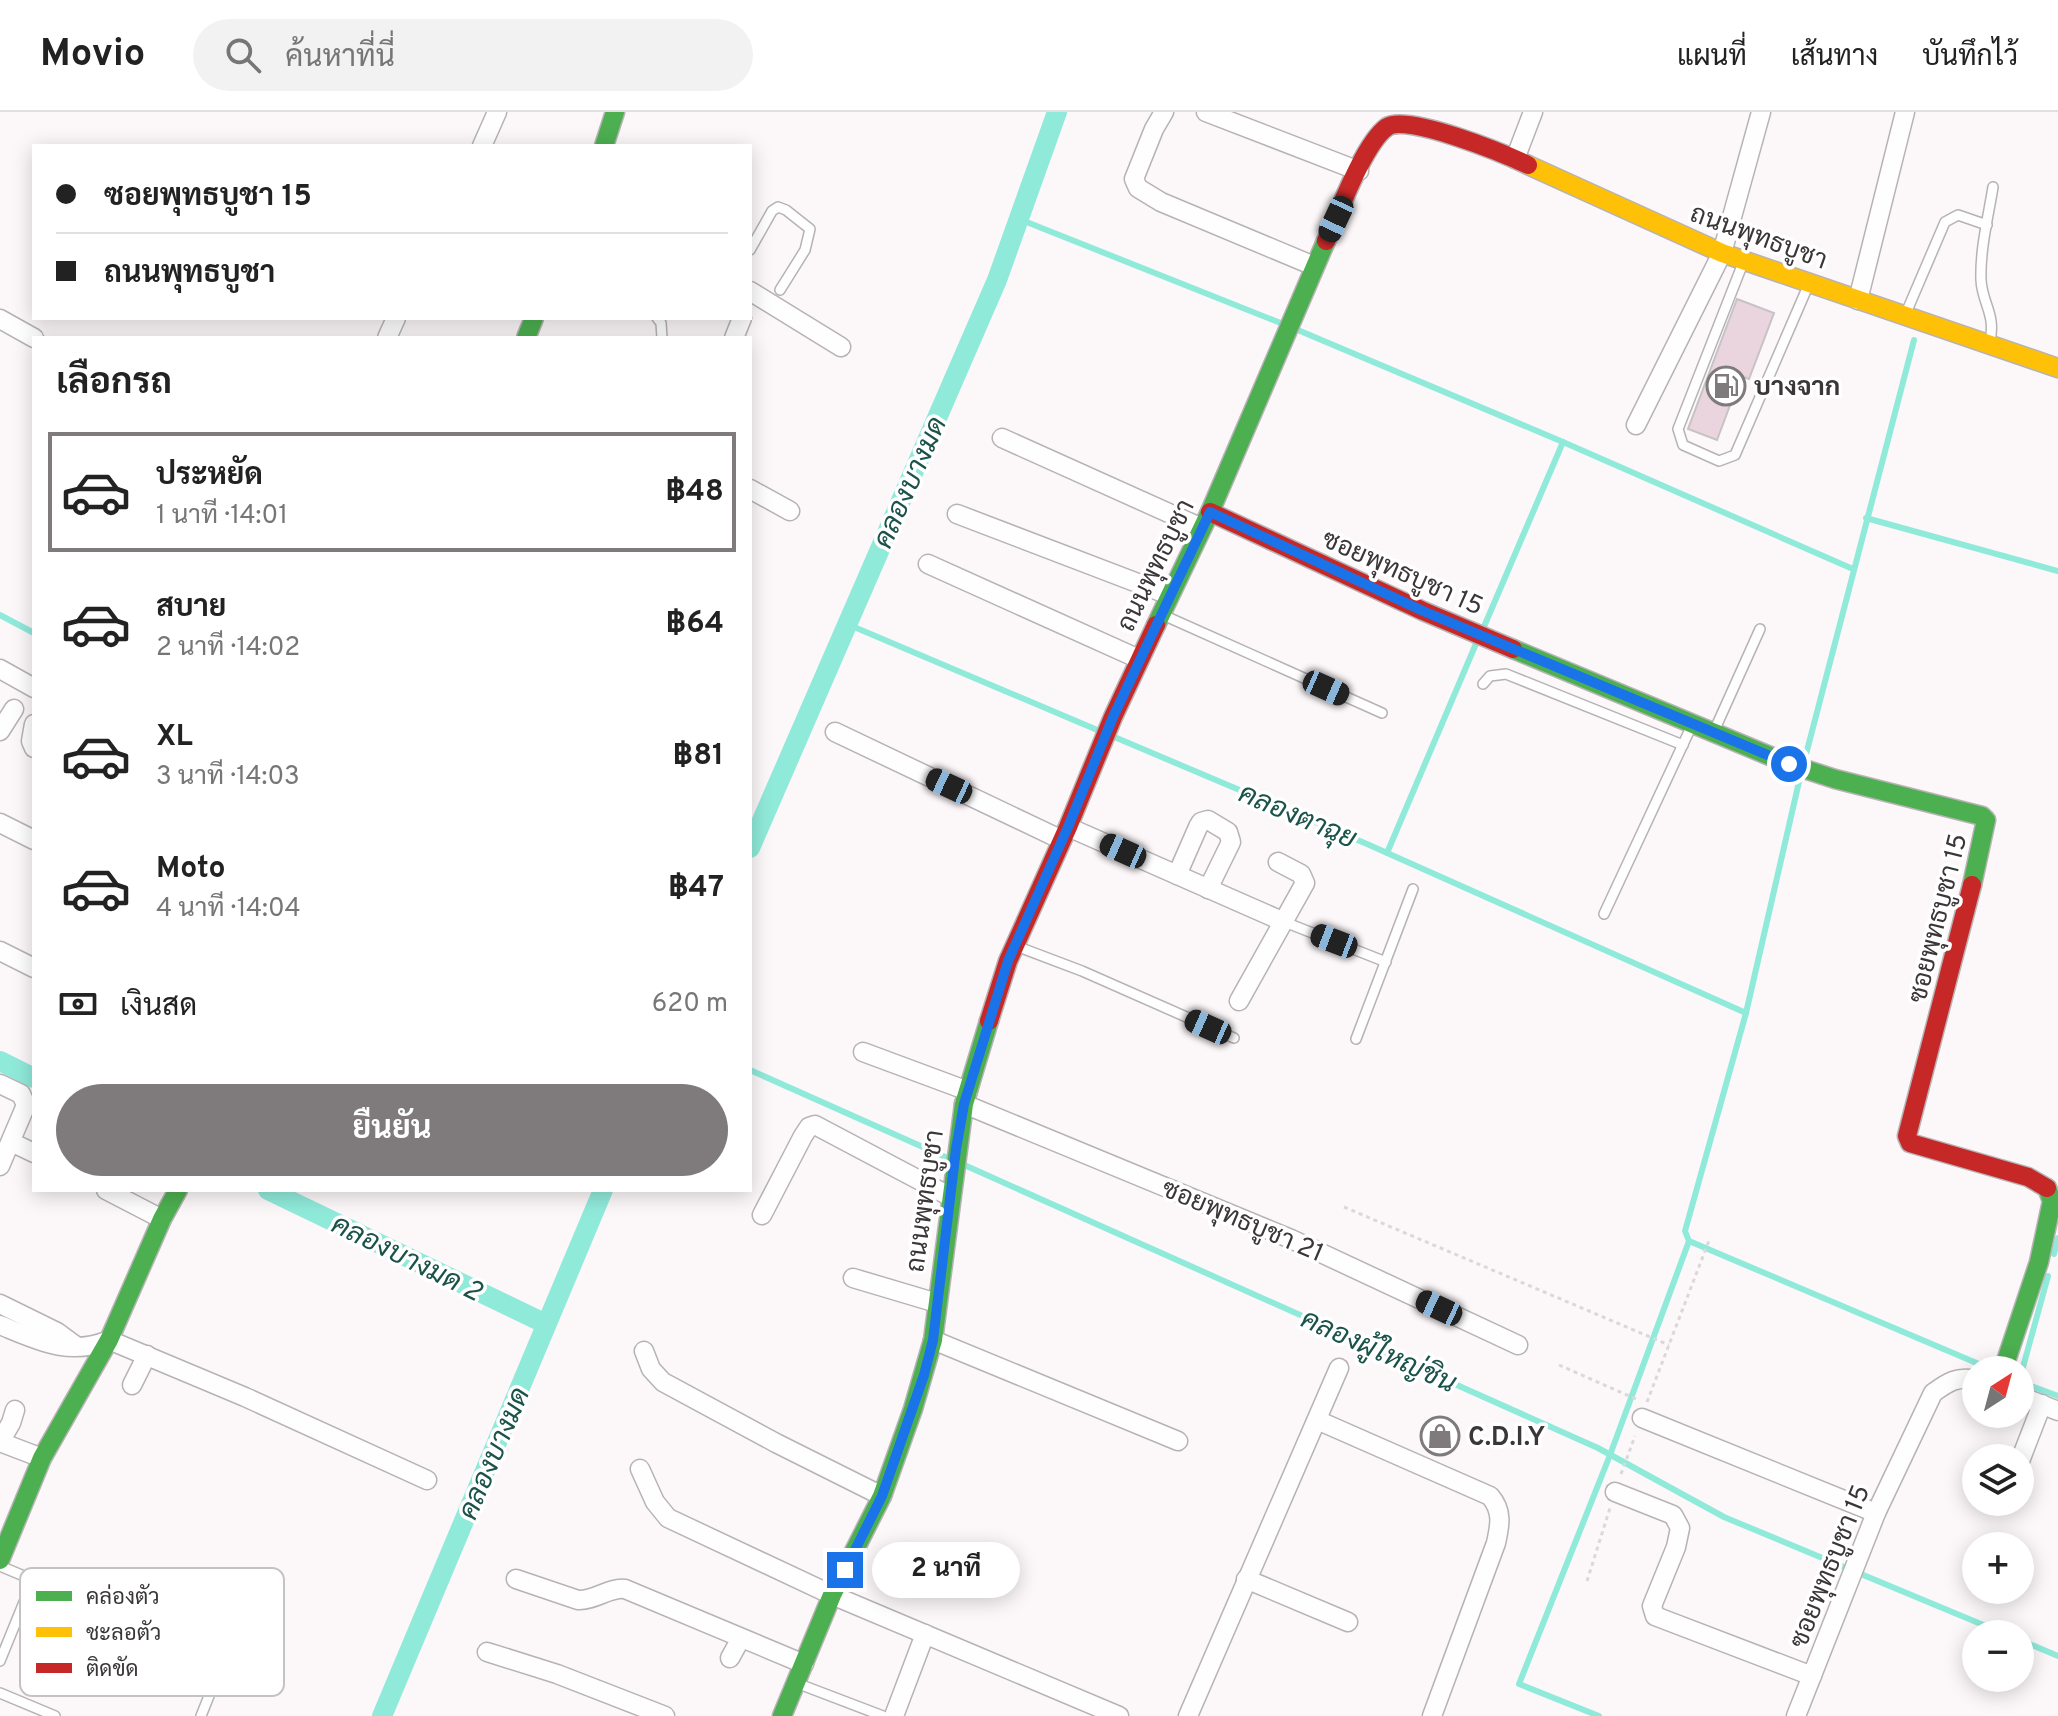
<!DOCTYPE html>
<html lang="th">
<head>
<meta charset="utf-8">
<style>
  :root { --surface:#fff; --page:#f2f2f2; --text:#222; --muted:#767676; --line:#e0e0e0; --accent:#7f7a7c }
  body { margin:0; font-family:Overpass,Sarabun,sans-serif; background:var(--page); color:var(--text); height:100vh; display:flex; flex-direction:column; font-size:30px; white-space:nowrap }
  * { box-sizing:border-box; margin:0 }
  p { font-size:26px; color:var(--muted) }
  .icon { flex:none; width:44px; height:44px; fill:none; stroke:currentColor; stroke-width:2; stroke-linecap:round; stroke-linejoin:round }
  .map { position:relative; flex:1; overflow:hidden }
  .drawer { position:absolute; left:32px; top:224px; width:720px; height:856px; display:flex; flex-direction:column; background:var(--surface); border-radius:0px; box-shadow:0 4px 20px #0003 }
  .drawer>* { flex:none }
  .guide { position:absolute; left:32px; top:32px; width:720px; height:176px; border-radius:0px; box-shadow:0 4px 20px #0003; display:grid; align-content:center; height:176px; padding:0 24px; background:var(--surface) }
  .needle { width:52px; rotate:36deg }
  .tools { position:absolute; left:1962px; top:1244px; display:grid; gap:16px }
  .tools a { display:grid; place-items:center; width:72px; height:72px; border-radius:50%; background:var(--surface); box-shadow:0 4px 20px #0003; font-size:40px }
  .end { position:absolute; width:36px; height:36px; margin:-18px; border:10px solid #1a73e8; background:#fff; box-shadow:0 0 0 4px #fff }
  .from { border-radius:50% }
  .bubble { position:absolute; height:56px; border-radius:28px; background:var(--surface); box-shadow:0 4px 20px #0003; font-size:26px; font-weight:700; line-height:56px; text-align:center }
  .car { position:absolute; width:24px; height:48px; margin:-24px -12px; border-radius:10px; box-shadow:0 0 6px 2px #0007; background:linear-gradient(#222 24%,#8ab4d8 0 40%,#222 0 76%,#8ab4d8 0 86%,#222 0) }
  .guide b { display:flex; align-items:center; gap:28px; height:76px; font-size:30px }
  .guide b+b { border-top:2px solid var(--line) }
  .guide i { width:20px; height:20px; background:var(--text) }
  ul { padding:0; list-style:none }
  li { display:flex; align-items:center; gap:24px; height:120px; margin:0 16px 12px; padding:0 8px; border:4px solid transparent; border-radius:0px }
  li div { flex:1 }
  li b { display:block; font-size:30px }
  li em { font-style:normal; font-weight:700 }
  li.active { border-color:var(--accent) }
  li>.icon { width:72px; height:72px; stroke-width:1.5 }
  h2 { padding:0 24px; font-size:36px; line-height:96px }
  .pay { display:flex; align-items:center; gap:20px; height:88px; padding:0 24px; font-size:30px }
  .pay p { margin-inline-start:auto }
  .action { display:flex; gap:16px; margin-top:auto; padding:16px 24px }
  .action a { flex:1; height:92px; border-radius:48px; background:var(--accent); color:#fff; font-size:32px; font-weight:700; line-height:92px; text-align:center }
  header { display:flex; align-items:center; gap:48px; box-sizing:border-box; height:112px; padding:0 40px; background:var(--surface); border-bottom:2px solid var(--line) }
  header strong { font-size:38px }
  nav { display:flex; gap:44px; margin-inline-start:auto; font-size:28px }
  .search { width:560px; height:72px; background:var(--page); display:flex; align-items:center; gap:20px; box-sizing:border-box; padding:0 28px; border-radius:44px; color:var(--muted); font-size:30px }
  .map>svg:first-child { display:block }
</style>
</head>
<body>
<header>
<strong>Movio</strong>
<div class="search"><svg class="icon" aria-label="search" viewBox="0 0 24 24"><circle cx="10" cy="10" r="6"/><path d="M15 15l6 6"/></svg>ค้นหาที่นี่</div>
<nav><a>แผนที่</a><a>เส้นทาง</a><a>บันทึกไว้</a></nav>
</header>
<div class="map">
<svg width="2058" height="1604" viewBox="0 0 2058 1604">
  <rect width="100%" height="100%" fill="#fcf7f9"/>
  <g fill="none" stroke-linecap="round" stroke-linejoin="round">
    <g stroke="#90eada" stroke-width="6">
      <path d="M1019,107L1283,212"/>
      <path d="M1293,216L1563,330L1853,457"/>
      <path d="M1866,406L2058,459"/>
      <path d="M0,503L34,521"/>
      <path d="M847,512L1102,620"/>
      <path d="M1483,517L1563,330"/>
      <path d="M1112,624L1367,732L1746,901"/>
      <path d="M1804,650L1914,228"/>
      <path d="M1801,661L1746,901L1685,1119L1689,1129L1993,1258"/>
      <path d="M1387,741L1478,527"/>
      <path d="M750,958L952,1048"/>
      <path d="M962,1052L1598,1336L1724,1405L2005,1522"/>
      <path d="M2054,1142L2058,1126"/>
      <path d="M2020,1266L2048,1164"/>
      <path d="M2020,1270L2058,1284"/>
      <path d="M2020,1528L2058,1544"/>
      <path d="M1599,1604L1519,1572L1610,1343L1689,1129"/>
    </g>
    <g stroke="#90eada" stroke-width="20">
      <path d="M750,736L997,168L1057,0"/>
      <path d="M0,949L34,966"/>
      <path d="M268,1078L546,1212"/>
      <path d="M382,1604L603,1078"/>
    </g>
  </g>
  <path fill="#ead5de" stroke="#c6c3c4" stroke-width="2" d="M1737,187L1774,201L1749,267L1741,264L1717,328L1688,317Z"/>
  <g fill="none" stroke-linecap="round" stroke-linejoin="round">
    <defs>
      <g id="lane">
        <path d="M750,138L772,99L778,95L786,98L810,117L805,138L780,178"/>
        <path d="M1743,151L1678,317L1683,333L1719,349L1735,343L1808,174"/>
        <path d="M1906,201L1945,110L1958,103L1987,113"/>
        <path d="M657,206L661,211L662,226"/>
        <path d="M1990,229C1996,202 1982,191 1981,168C1980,137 1988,106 1993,75"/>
        <path d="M1163,503L1382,601"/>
        <path d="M1483,572L1490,564L1506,562L1683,633"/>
        <path d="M1715,617L1760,517"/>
        <path d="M1604,802L1692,613"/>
        <path d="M1282,809L1386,850"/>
        <path d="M1016,834L1082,859L1234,926"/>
        <path d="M1356,927L1413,777"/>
        <path d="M0,1454L218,1545L221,1548V1554L201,1604"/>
        <path d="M0,1549L33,1468"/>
        <path d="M799,1572L883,1604"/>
        <path d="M0,1581L55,1604"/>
      </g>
      <g id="street">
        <path d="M1164,0L1154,17L1134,67L1138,76L1161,90L1314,154"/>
        <path d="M1206,0L1359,59"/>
        <path d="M482,34L497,0"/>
        <path d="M1515,47L1533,0"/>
        <path d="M750,179L841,235"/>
        <path d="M1858,188L1905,0"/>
        <path d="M0,207L34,226"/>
        <path d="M387,226L396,206"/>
        <path d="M734,226L742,206"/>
        <path d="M1636,313L1722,141L1761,0"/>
        <path d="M1002,326L1202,416"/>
        <path d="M750,377L790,399"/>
        <path d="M957,402L1169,483"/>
        <path d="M928,452L1139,547"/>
        <path d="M0,557L34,576"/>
        <path d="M34,612L31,629L34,636"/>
        <path d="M0,619L14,597"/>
        <path d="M835,620L1062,728"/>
        <path d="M0,711L34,728"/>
        <path d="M1068,715L1282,809"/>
        <path d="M1177,763L1198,715L1201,710L1208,708L1228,720L1231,730L1208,777"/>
        <path d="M0,839L34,856"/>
        <path d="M1239,889L1305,771L1301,762L1278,750"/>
        <path d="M863,940L968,979"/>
        <path d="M0,972L21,982L26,993L0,1054"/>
        <path d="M964,992L1291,1127L1518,1233"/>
        <path d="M11,1030L34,1041"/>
        <path d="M106,1078L162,1107"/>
        <path d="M762,1103L803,1024L809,1015L815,1013L951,1085"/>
        <path d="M853,1166L937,1191"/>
        <path d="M0,1192L57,1220L76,1234"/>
        <path d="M0,1213C37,1228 69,1245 109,1228L245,1285L427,1368"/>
        <path d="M933,1228L1178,1329"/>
        <path d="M644,1239L651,1257L663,1270L776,1331L882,1384"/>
        <path d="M132,1273L147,1243"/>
        <path d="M2020,1284L2058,1299"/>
        <path d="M1642,1306L1876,1401"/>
        <path d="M1317,1308L1490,1384C1503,1399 1500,1413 1496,1431L1432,1604"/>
        <path d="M0,1330L42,1346"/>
        <path d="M0,1330L11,1311L15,1298"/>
        <path d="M2020,1349L2042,1292"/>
        <path d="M640,1357L655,1390L668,1406L832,1483L1119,1604"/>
        <path d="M1615,1380L1673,1403L1680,1416L1676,1435L1652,1494L1655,1504L1812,1564"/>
        <path d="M516,1467L578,1488C595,1489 609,1475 625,1477L804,1552"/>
        <path d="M1246,1467L1348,1510"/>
        <path d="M487,1540L557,1562L665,1604"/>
        <path d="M730,1546L741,1526"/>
        <path d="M894,1604L925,1522"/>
        <path d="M1188,1604L1339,1256"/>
        <path d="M1796,1604L1876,1401L1933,1281C1948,1270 1957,1264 1976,1268"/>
      </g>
      <g id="fast">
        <path d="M604,34L615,0"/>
        <path d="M526,226L534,206"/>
        <path d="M1156,513L1210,400L1326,129"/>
        <path d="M1513,537L1789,652L1835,667L1982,704L1986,708L1972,773"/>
        <path d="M2003,1258L2039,1150L2052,1089L2047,1076"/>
        <path d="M0,1448L42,1346L109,1228L162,1107L178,1078"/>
        <path d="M782,1604L832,1483L882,1384L913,1297L933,1228L964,992L989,909"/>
      </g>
      <path id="slow" d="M1528,53L1722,141L2058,256"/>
      <g id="jam">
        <path d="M1326,129C1338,102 1364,31 1387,15C1406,1 1505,42 1528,53"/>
        <path d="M1210,400L1423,499L1513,537"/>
        <path d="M1972,773L1907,1024L1910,1031L2028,1065L2047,1076"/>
        <path d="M989,909L1008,849L1068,715L1113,605L1156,513"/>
      </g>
    </defs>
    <use href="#lane" stroke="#b7b3b5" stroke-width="12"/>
    <use href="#street" stroke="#b7b3b5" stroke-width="21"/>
    <use href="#fast" stroke="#b7b3b5" stroke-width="21"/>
    <use href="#slow" stroke="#b7b3b5" stroke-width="21"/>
    <use href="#jam" stroke="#b7b3b5" stroke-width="21"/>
    <g stroke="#dad8d8" stroke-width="3" stroke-dasharray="4 4" stroke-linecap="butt">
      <path d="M1344,1095L1669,1233"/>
      <path d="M1559,1253L1636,1287"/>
      <path d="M1647,1290L1710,1126"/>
      <path d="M1621,1362L1635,1324"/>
      <path d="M1587,1469L1610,1396"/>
    </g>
    <use href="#lane" stroke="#fffefe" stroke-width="9"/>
    <use href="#street" stroke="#fffefe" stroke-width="18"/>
    <use href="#fast" stroke="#4caf50" stroke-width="18"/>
    <use href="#slow" stroke="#ffc107" stroke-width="18"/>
    <use href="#jam" stroke="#c62828" stroke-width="18"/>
  </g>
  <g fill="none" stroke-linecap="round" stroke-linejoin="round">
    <path stroke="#1a73e8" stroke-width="10" d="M845,1458L882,1384L924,1263L933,1228L956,1037L964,992L1008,849L1068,715L1113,605L1210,400L1423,499L1789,652"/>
  </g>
  <defs>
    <symbol id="fuel-ring" viewBox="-11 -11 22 22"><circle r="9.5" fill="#fff" stroke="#7f7a7c" stroke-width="1.5"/><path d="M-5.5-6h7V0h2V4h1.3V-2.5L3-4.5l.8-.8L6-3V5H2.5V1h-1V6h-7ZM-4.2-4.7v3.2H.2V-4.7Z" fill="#7f7a7c"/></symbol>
    <symbol id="shop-ring" viewBox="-11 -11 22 22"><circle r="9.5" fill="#fff" stroke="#7f7a7c" stroke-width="1.5"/><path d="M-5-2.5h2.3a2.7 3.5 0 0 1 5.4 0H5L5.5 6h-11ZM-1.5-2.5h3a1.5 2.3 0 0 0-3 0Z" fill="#7f7a7c"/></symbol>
  </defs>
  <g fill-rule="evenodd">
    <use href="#fuel-ring" x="1704" y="252" width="44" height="44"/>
    <use href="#shop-ring" x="1418" y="1302" width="44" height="44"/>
  </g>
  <g text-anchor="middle" stroke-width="7" stroke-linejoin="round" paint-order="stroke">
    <g font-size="26" fill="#3b3738" stroke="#fff">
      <text transform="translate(1759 124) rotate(20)" y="9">ถนนพุทธบูชา</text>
      <text transform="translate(1155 453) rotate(-64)" y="9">ถนนพุทธบูชา</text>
      <text transform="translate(1403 460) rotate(24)" y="9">ซอยพุทธบูชา 15</text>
      <text transform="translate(1937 806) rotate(-76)" y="9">ซอยพุทธบูชา 15</text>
      <text transform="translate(924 1089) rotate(-82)" y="9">ถนนพุทธบูชา</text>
      <text transform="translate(1243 1108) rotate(23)" y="9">ซอยพุทธบูชา 21</text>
      <text transform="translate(1829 1454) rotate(-68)" y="9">ซอยพุทธบูชา 15</text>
    </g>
    <g font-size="26" font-weight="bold" fill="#3b3738" stroke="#fff" text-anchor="start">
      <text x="1754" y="283">บางจาก</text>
      <text x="1468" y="1333">C.D.I.Y</text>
    </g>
    <g font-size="28" font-style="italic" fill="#1b5349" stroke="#fff">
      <text transform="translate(909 370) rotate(-66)" y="10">คลองบางมด</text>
      <text transform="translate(1298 703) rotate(23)" y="10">คลองตาฉุย</text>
      <text transform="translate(407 1145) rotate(26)" y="10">คลองบางมด 2</text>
      <text transform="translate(1379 1238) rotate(24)" y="10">คลองผู้ใหญ่ชิน</text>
      <text transform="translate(493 1341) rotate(-67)" y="10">คลองบางมด</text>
    </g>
  </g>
  <rect x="20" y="1456" width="264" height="128" rx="12" fill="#fff" stroke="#c4c3c3" stroke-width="2"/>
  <rect x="36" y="1479" width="36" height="10" fill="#4caf50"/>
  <rect x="36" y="1515" width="36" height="10" fill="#ffc107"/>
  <rect x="36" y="1551" width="36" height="10" fill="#c62828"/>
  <g font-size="22" fill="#3b3738">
    <text x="86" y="1492">คล่องตัว</text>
    <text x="86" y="1528">ชะลอตัว</text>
    <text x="86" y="1564">ติดขัด</text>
  </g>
</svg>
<div class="tools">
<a><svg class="needle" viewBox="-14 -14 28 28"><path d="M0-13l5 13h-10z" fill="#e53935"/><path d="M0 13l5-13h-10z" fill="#767676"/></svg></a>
<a><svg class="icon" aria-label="layers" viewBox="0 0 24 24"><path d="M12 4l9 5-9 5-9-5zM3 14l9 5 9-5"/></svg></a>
<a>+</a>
<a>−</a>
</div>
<i class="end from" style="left:1789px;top:652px"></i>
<i class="end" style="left:845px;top:1458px"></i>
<div class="bubble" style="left:872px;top:1430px;width:148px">2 นาที</div>
<i class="car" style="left:1336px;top:107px;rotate:205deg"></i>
<i class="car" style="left:1326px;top:576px;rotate:114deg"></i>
<i class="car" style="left:949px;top:674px;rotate:295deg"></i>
<i class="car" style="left:1123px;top:739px;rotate:294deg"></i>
<i class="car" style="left:1334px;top:829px;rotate:291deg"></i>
<i class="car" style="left:1208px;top:915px;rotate:294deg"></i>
<i class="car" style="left:1439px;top:1196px;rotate:295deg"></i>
<div class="guide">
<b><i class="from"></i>ซอยพุทธบูชา 15</b>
<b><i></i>ถนนพุทธบูชา</b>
</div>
<section class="drawer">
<h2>เลือกรถ</h2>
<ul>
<li class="active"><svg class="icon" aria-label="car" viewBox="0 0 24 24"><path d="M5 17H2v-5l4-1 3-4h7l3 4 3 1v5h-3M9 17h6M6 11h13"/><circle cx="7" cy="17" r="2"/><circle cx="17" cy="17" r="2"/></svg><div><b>ประหยัด</b><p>1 นาที · 14:01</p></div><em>฿48</em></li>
<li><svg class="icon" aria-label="car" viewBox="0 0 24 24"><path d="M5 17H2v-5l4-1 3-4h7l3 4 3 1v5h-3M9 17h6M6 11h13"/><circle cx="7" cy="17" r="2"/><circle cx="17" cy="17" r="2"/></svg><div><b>สบาย</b><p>2 นาที · 14:02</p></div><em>฿64</em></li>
<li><svg class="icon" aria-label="car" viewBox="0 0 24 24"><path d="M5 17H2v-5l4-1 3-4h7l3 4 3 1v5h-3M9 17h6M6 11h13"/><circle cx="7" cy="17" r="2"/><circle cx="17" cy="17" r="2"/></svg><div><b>XL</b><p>3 นาที · 14:03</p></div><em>฿81</em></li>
<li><svg class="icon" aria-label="car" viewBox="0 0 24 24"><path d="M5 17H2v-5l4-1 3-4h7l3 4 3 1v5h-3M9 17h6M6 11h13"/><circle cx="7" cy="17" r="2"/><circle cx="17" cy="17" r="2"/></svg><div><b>Moto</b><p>4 นาที · 14:04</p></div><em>฿47</em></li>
</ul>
<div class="pay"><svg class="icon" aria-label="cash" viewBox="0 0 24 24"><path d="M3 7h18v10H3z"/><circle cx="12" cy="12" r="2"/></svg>เงินสด<p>620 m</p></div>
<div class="action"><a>ยืนยัน</a></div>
</section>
</div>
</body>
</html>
